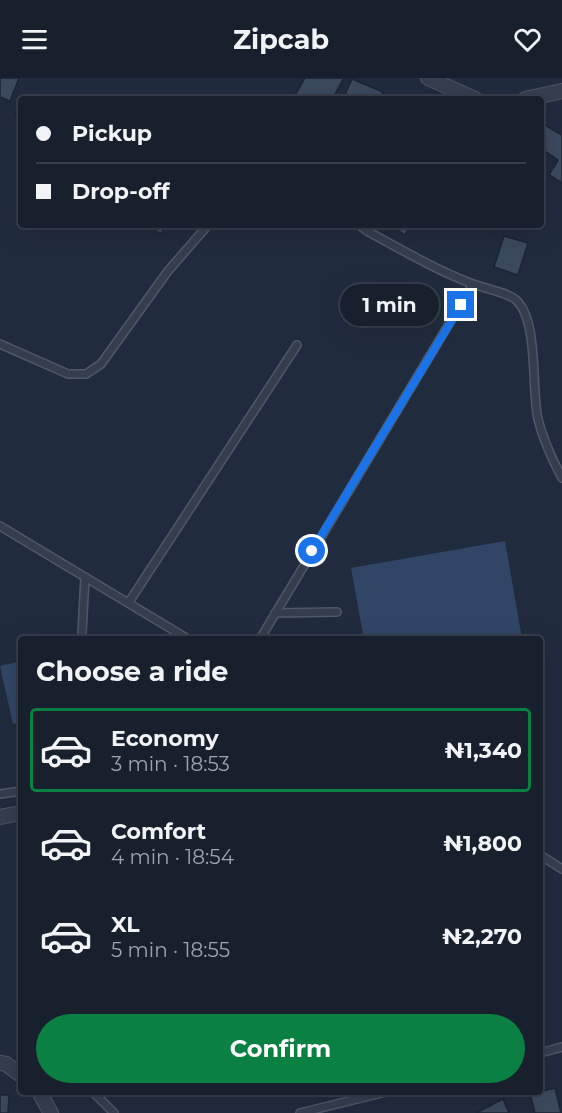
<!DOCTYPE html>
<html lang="en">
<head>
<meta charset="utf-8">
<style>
  :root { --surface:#18202e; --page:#252d3a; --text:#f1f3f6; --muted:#9fa3aa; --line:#363e4a; --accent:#0b8043 }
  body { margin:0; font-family:Montserrat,sans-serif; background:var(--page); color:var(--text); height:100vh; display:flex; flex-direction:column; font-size:22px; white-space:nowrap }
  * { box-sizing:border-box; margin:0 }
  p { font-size:20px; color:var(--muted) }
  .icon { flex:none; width:33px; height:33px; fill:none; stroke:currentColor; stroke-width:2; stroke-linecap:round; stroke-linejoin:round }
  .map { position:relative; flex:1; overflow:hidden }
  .panel { position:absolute; left:18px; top:558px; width:525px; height:459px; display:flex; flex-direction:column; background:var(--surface); border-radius:6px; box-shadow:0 6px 24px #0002,0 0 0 2px var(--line) }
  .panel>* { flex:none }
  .banner { position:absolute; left:18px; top:18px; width:526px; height:132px; border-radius:6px; box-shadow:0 6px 24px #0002,0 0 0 2px var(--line); display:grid; align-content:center; height:132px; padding:0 18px; background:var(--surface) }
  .end { position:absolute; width:27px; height:27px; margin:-14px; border:8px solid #1a73e8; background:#fff; box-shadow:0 0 0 3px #fff }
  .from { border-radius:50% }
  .bubble { position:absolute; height:42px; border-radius:21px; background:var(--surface); box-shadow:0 6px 24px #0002,0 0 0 2px var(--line); font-size:20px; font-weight:700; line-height:42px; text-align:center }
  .banner b { display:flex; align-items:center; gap:21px; height:57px; font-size:22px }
  .banner b+b { border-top:2px solid var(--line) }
  .banner i { width:15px; height:15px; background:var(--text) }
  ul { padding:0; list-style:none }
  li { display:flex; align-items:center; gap:18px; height:84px; margin:0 12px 9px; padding:0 6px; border:3px solid transparent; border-radius:6px }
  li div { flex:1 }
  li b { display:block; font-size:22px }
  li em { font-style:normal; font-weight:700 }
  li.active { border-color:var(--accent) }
  li>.icon { width:54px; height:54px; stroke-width:1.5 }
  h2 { padding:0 18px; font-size:27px; line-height:72px }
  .button { display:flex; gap:12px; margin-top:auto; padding:12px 18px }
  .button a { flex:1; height:69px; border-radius:36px; background:var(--accent); color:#fff; font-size:24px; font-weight:700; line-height:69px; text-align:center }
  header { display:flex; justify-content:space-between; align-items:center; height:78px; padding:0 18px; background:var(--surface); font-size:27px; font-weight:700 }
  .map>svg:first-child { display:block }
</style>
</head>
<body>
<header><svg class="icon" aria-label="menu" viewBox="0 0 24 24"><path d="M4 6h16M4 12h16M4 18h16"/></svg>Zipcab<svg class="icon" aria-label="heart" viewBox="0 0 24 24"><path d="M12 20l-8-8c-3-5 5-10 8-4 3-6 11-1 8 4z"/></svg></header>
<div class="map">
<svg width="562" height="1035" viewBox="0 0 562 1035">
  <rect width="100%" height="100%" fill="#202b3d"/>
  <g fill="#314666">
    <path d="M505,463L522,561H364L351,490Z"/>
    <path d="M21,583V644L13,646L0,588Z"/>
  </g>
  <g fill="#3b495d" stroke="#1b2533" stroke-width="1.5">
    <path d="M0,0H19L10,23L0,19Z"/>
    <path d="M305,0H344L332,21H293Z"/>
    <path d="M352,1L383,14L380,21H343Z"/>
    <path d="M21,32V47L15,36Z"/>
    <path d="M545,47L562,57V105L549,97L558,82L542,71V52Z"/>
    <path d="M145,147H166L161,156Z"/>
    <path d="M390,147H411L405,157Z"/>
    <path d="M474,147H494L491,154Z"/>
    <path d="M504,158L528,165L518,197L494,189Z"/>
    <path d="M555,1010L561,1035H535L530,1016Z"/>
    <path d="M0,1017H9L8,1035H0Z"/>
    <path d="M503,1021L509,1035H476Z"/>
  </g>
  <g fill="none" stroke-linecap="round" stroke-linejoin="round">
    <defs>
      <g id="service">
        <path d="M359,147L367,153C402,172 436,192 473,206C484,210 509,215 516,222C539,243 531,310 538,341C543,362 552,381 562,400"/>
        <path d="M0,266L68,296H86L101,286L168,193L208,147"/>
        <path d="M0,448L188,561"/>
        <path d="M129,524L297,267"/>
        <path d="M275,535L337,534"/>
        <path d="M82,555L85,499"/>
        <path d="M260,561L473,206"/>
        <path d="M0,716L21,713"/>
        <path d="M540,777L562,791"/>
        <path d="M540,975L562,969"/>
        <path d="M93,1014L114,1035"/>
        <path d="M300,1035L386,1014"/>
      </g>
      <g id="minor">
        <path d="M428,0L475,21"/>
        <path d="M525,21L562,13"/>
        <path d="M0,739L21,735"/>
        <path d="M0,985L6,986L21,997"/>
        <path d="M39,1014L51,1035"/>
      </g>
    </defs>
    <use href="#service" stroke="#4f5867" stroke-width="10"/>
    <use href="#minor" stroke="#4f5867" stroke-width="16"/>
    <use href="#service" stroke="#343e4d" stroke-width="7"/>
    <use href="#minor" stroke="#343e4d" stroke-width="14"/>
  </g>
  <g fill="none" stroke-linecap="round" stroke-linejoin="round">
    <path stroke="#1a73e8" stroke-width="8" d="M312,473L461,227"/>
  </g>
</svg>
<i class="end from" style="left:312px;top:473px"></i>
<i class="end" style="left:461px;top:227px"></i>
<div class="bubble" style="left:340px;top:206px;width:99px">1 min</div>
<div class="banner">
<b><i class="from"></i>Pickup</b>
<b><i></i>Drop-off</b>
</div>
<section class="panel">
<h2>Choose a ride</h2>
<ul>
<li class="active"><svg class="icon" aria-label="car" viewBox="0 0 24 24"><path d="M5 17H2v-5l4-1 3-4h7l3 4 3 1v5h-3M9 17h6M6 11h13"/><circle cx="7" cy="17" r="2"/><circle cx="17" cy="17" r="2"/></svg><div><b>Economy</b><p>3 min · 18:53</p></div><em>₦1,340</em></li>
<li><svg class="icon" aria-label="car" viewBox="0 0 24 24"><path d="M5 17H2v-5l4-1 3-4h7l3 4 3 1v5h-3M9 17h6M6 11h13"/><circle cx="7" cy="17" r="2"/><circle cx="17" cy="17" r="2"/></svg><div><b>Comfort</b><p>4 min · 18:54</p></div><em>₦1,800</em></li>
<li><svg class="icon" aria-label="car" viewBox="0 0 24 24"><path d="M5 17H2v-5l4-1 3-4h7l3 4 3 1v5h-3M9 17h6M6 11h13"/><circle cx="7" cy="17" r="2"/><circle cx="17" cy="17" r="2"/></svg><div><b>XL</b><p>5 min · 18:55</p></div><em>₦2,270</em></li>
</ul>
<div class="button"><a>Confirm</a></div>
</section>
</div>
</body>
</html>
